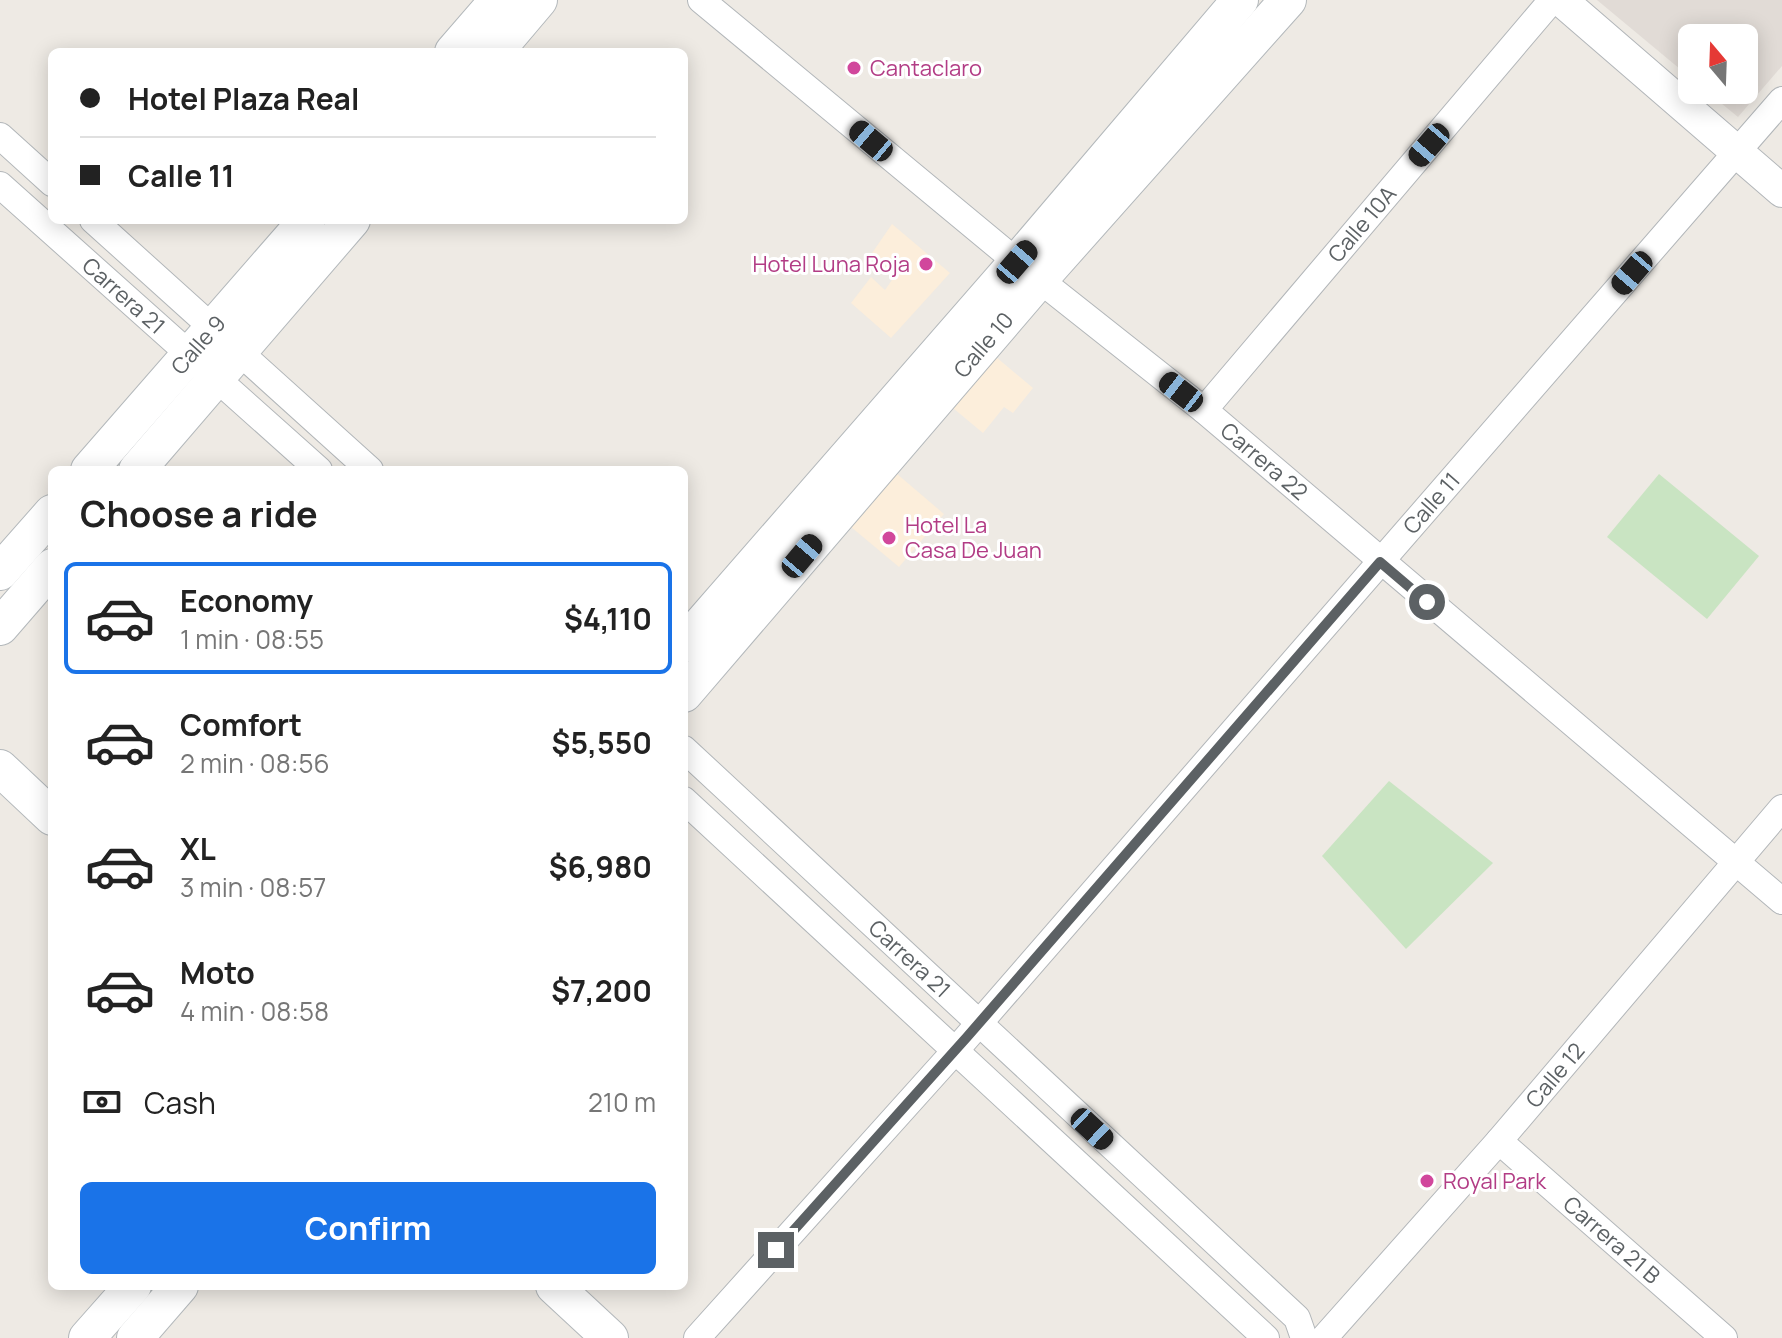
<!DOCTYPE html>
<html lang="en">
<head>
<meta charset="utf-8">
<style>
  :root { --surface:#fff; --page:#f6f6f6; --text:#222; --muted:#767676; --line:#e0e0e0; --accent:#1a73e8 }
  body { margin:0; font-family:Manrope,sans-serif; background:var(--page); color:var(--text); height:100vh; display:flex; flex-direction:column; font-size:30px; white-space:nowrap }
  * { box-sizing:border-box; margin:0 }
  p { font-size:26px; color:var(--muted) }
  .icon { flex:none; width:44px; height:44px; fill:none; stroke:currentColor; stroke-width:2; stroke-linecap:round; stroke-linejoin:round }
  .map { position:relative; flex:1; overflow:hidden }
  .details { position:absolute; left:48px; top:466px; width:640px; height:824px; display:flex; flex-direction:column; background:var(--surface); border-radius:12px; box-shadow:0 4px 20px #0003 }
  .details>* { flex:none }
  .banner { position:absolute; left:48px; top:48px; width:640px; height:176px; border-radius:12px; box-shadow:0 4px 20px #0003; display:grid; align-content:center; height:176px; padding:0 32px; background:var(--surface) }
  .needle { width:52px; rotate:341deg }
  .controls { position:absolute; left:1678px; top:24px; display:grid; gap:16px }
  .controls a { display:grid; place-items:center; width:80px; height:80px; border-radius:12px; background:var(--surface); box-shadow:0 4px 20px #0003; font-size:40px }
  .end { position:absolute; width:36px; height:36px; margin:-18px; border:10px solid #5c6164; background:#fff; box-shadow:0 0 0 4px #fff }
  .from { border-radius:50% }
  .car { position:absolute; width:24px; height:48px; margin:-24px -12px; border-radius:10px; box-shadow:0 0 6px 2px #0007; background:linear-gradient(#222 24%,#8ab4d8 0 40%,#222 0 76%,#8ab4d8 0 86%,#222 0) }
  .banner b { display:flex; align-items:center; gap:28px; height:76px; font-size:30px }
  .banner b+b { border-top:2px solid var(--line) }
  .banner i { width:20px; height:20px; background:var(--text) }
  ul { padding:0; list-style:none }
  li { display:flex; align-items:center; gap:24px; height:112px; margin:0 16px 12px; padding:0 16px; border:4px solid transparent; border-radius:12px }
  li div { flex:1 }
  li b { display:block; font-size:30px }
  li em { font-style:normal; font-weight:700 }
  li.active { border-color:var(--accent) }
  li>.icon { width:72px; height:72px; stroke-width:1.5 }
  h2 { padding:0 32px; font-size:36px; line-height:96px }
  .pay { display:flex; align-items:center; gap:20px; height:88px; padding:0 32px; font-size:30px }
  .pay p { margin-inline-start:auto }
  .button { display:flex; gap:16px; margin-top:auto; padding:16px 32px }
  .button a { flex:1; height:92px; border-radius:12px; background:var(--accent); color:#fff; font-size:32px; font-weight:700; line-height:92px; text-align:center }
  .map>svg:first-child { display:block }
</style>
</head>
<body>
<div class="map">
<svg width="1782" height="1338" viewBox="0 0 1782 1338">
  <rect width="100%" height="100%" fill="#eeeae4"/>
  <g fill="#fceedb">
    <path d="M892,224L950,273L891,338L851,303L871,277L885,290L894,277L870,256Z"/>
    <path d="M996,357L1033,388L1013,413L1004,407L983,433L953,408Z"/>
    <path d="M896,473L944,514L899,567L851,527Z"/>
  </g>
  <path fill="#e1dbd6" d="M1597,0H1782V66L1738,117L1705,90H1744V38H1692V79Z"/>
  <g fill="#c9e4c2">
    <path d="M1659,474L1759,556L1707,619L1607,537Z"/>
    <path d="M1389,781L1493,863L1406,949L1322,856Z"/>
  </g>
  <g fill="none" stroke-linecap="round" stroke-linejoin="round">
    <defs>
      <g id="minor">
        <path id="s1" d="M701,0L1017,262L1204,410L1782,901"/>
        <path d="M0,136L52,183"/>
        <path id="s2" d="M0,185L319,470"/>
        <path d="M93,220L370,470"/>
        <path id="s3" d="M1204,410L1552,0"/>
        <path id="s4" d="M684,749L1297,1318L1304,1338"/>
        <path d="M684,800L1266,1338"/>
        <path id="s5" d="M1499,1141L1724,1338"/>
        <path id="s6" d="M697,1338L955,1051L1782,100"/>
        <path id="s7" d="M1324,1338L1499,1141L1782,808"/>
      </g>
      <path id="tertiary" d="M1561,0L1782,191"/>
      <g id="secondary">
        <path d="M453,52L498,0"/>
        <path d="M495,52L539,0"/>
        <path id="s8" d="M89,470L307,220"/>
        <path d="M137,470L352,220"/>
        <path d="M0,572L52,513"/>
        <path d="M0,627L52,567"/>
        <path d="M684,644L1017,262L1240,0"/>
        <path id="s9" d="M684,694L1039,280L1288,0"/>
        <path d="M0,768L52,817"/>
        <path d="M554,1286L610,1338"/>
        <path d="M87,1338L133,1286"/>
        <path d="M135,1338L180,1286"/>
      </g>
    </defs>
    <use href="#minor" stroke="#b2b6b9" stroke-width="28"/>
    <use href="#tertiary" stroke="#b2b6b9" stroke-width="34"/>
    <use href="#secondary" stroke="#b3b8bb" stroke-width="38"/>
    <use href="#minor" stroke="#fff" stroke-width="26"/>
    <use href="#tertiary" stroke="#fff" stroke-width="32"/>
    <use href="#secondary" stroke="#fff" stroke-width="36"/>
  </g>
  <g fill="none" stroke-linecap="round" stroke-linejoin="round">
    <path stroke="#5c6164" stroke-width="10" d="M776,1250L967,1037L1380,562L1427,602"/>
  </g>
  <g fill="#d1479c" stroke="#fff" stroke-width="3">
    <circle cx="854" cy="68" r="8"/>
    <circle cx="926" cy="264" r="8"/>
    <circle cx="889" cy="538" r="8"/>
    <circle cx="1427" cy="1181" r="8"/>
  </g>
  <g text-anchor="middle" stroke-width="6" stroke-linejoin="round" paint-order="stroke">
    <g font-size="22" fill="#b23c85" stroke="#fff" text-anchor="start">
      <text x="870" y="76">Cantaclaro</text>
      <text x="910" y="272" text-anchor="end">Hotel Luna Roja</text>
      <text x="905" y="533">Hotel La<tspan x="905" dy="25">Casa De Juan</tspan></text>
      <text x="1443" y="1189">Royal Park</text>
    </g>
    <g font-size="22" fill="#5c6164" stroke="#fff">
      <text dy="8" stroke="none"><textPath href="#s3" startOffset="244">Calle 10A</textPath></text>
      <text dy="8" stroke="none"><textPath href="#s2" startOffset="166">Carrera 21</textPath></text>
      <text dy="8" stroke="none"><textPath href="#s8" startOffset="166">Calle 9</textPath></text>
      <text dy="8" stroke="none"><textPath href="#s9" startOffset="460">Calle 10</textPath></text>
      <text dy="8" stroke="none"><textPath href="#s1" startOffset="728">Carrera 22</textPath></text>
      <text dy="8" stroke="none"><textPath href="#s6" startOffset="1112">Calle 11</textPath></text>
      <text dy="8" stroke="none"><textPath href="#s4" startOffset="308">Carrera 21</textPath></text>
      <text dy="8" stroke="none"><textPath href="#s7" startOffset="350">Calle 12</textPath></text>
      <text dy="8" stroke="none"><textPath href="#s5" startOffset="150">Carrera 21 B</textPath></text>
    </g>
  </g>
</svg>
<div class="controls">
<a><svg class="needle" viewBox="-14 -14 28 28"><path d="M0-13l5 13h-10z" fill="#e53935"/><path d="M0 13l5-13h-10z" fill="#767676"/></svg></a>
</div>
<i class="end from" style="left:1427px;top:602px"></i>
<i class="end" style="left:776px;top:1250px"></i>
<i class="car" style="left:871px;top:141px;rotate:310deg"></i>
<i class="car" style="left:1429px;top:145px;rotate:221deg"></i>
<i class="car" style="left:1017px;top:262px;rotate:41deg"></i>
<i class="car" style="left:1632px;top:273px;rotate:221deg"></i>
<i class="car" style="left:1181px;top:392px;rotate:308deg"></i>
<i class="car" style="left:802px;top:556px;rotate:40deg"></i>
<i class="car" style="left:1092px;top:1129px;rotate:133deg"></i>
<div class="banner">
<b><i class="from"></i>Hotel Plaza Real</b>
<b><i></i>Calle 11</b>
</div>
<section class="details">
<h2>Choose a ride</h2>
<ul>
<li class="active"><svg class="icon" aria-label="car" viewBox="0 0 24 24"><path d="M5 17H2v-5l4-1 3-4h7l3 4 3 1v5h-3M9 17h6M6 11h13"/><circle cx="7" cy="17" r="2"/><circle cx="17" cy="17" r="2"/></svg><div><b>Economy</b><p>1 min · 08:55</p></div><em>$4,110</em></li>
<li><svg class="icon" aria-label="car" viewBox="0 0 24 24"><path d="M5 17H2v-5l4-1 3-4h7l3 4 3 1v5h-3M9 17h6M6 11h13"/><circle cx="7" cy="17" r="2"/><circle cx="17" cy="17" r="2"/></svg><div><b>Comfort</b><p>2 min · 08:56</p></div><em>$5,550</em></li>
<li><svg class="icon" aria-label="car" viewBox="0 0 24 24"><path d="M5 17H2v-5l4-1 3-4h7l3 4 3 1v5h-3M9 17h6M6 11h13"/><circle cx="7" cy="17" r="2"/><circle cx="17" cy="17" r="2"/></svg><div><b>XL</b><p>3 min · 08:57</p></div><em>$6,980</em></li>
<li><svg class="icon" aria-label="car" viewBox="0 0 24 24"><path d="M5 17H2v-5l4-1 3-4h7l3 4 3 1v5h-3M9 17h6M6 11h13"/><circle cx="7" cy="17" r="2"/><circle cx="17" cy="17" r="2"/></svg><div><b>Moto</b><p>4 min · 08:58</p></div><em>$7,200</em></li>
</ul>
<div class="pay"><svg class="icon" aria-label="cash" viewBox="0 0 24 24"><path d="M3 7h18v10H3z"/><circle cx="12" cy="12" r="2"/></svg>Cash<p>210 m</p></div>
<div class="button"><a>Confirm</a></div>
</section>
</div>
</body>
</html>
